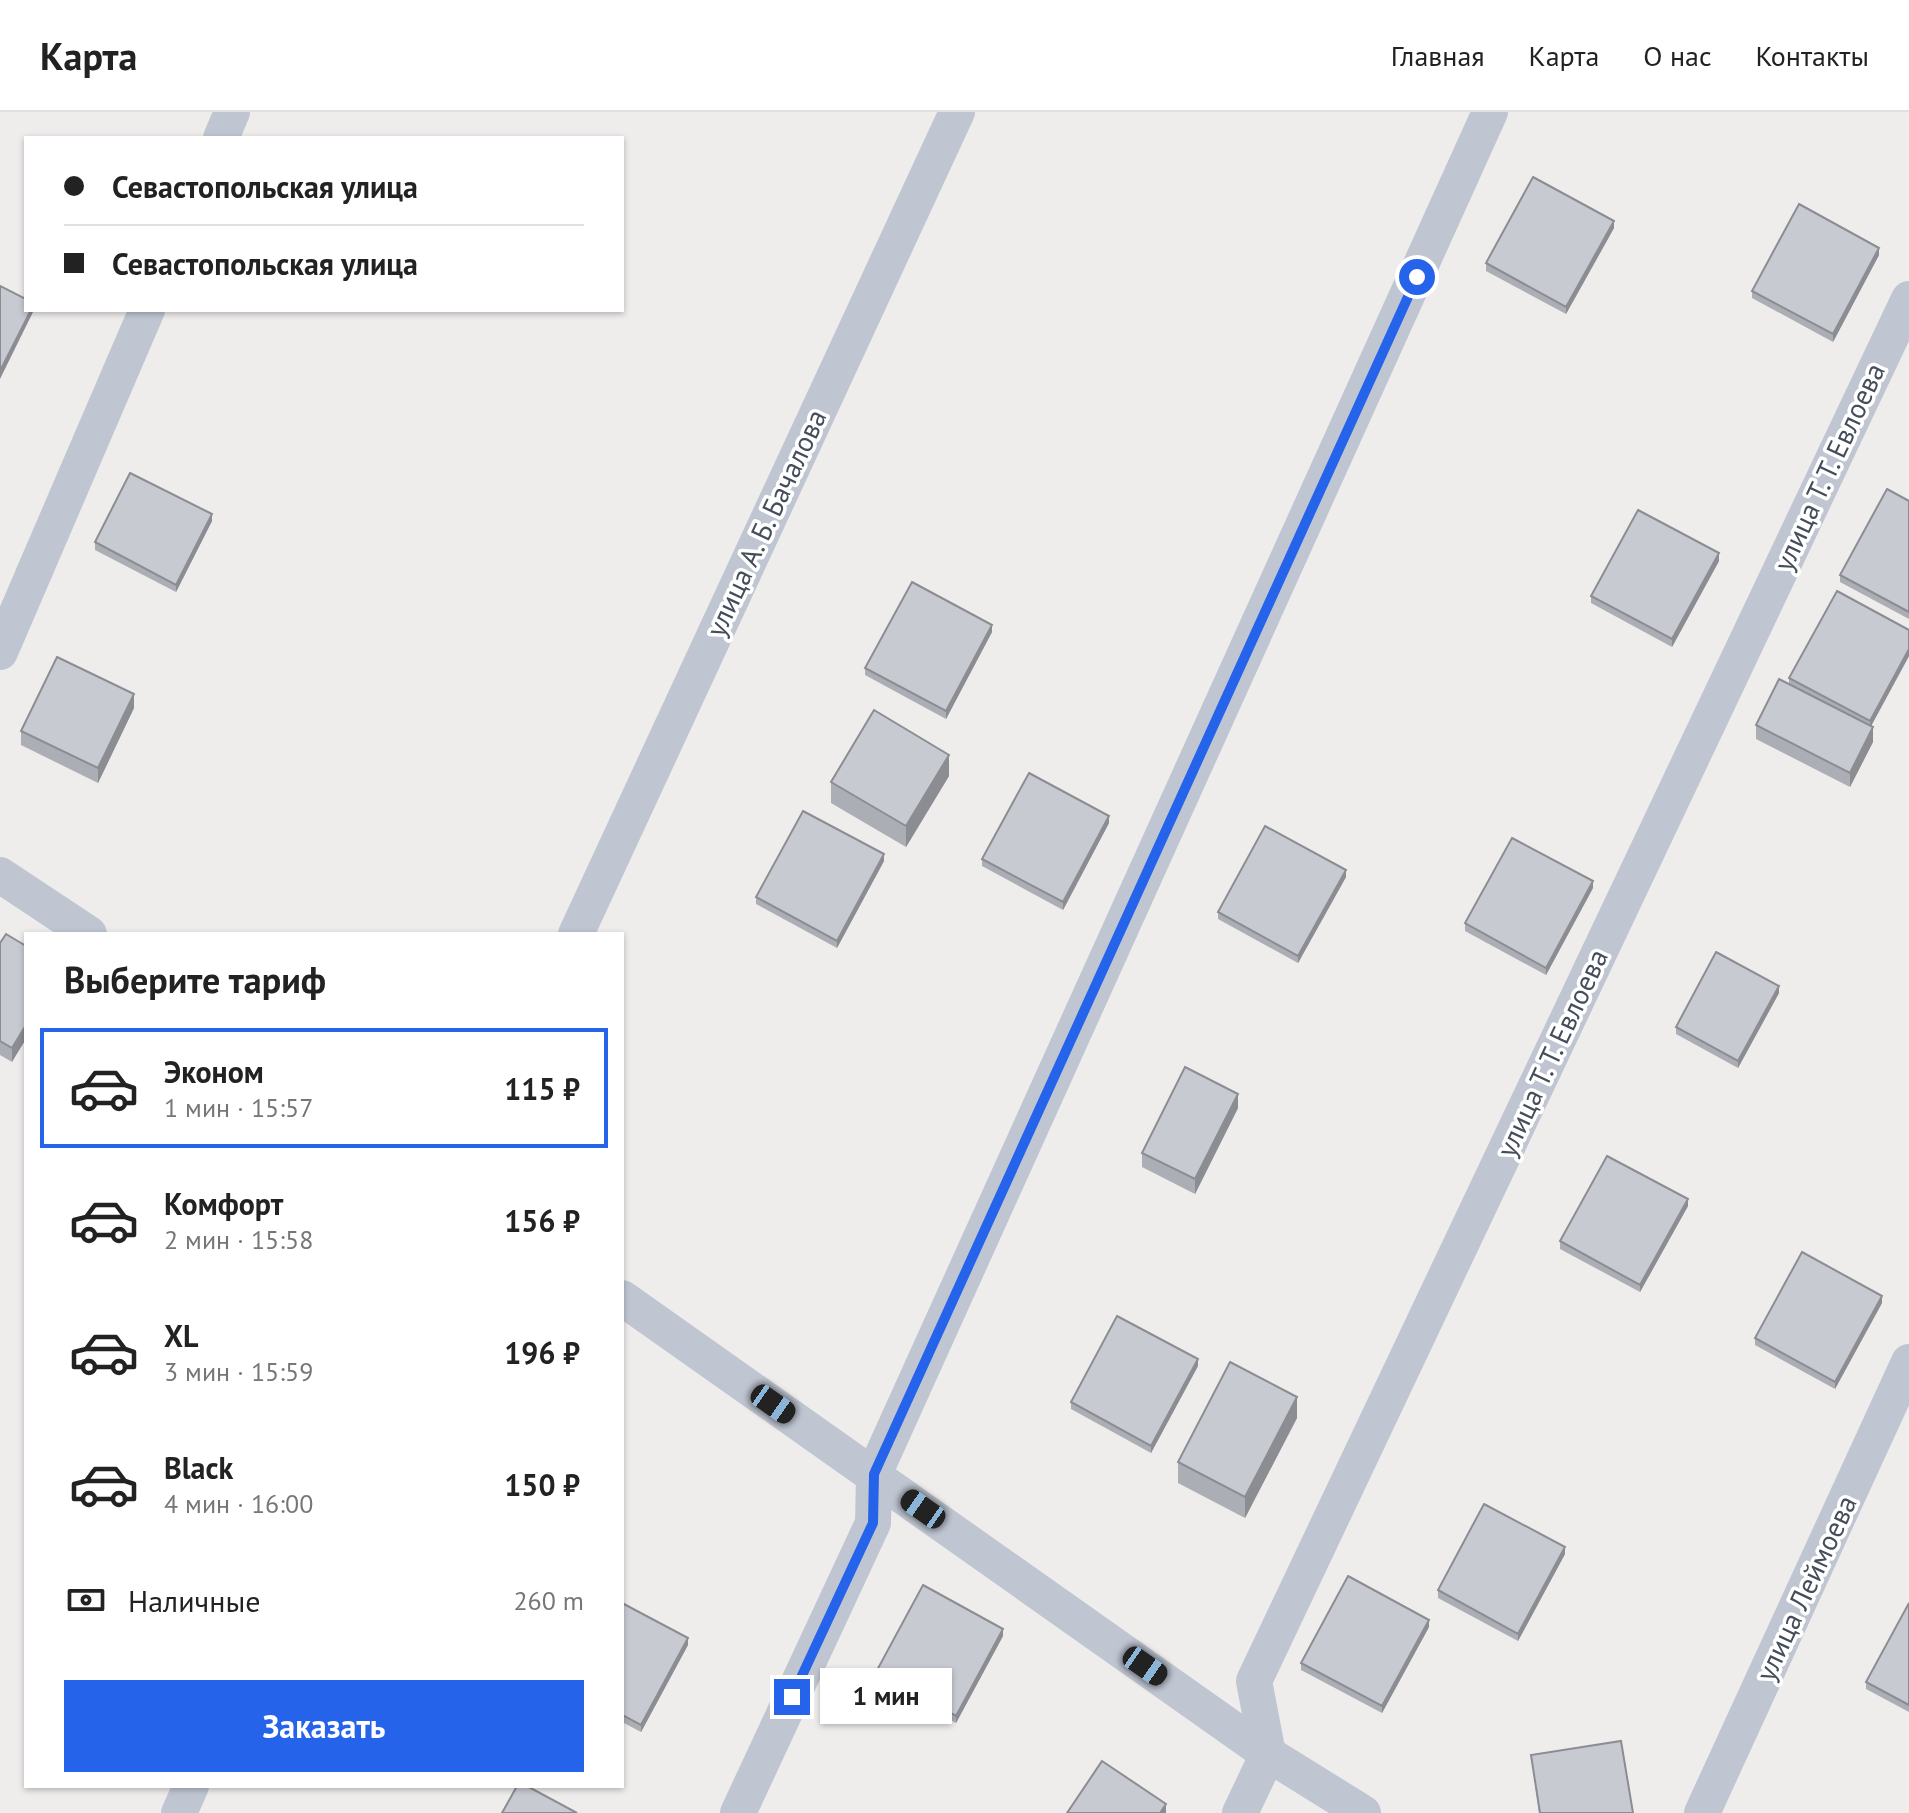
<!DOCTYPE html>
<html lang="ru">
<head>
<meta charset="utf-8">
<style>
  :root { --surface:#fff; --page:#f6f6f6; --text:#222; --muted:#767676; --line:#e0e0e0; --accent:#2563eb }
  body { margin:0; font-family:"PT Sans",sans-serif; background:var(--page); color:var(--text); height:100vh; display:flex; flex-direction:column; font-size:30px; white-space:nowrap }
  * { box-sizing:border-box; margin:0 }
  p { font-size:26px; color:var(--muted) }
  .icon { flex:none; width:44px; height:44px; fill:none; stroke:currentColor; stroke-width:2; stroke-linecap:round; stroke-linejoin:round }
  .map { position:relative; flex:1; overflow:hidden }
  .panel { position:absolute; left:24px; top:820px; width:600px; height:856px; display:flex; flex-direction:column; background:var(--surface); border-radius:0px; box-shadow:0 2px 6px #0004 }
  .panel>* { flex:none }
  .top-card { position:absolute; left:24px; top:24px; width:600px; height:176px; border-radius:0px; box-shadow:0 2px 6px #0004; display:grid; align-content:center; height:176px; padding:0 40px; background:var(--surface) }
  .end { position:absolute; width:36px; height:36px; margin:-18px; border:10px solid #2563eb; background:#fff; box-shadow:0 0 0 4px #fff }
  .from { border-radius:50% }
  .bubble { position:absolute; height:56px; border-radius:0px; background:var(--surface); box-shadow:0 2px 6px #0004; font-size:26px; font-weight:800; line-height:56px; text-align:center }
  .car { position:absolute; width:24px; height:48px; margin:-24px -12px; border-radius:10px; box-shadow:0 0 6px 2px #0007; background:linear-gradient(#222 24%,#8ab4d8 0 40%,#222 0 76%,#8ab4d8 0 86%,#222 0) }
  .top-card b { display:flex; align-items:center; gap:28px; height:76px; font-size:30px }
  .top-card b+b { border-top:2px solid var(--line) }
  .top-card i { width:20px; height:20px; background:var(--text) }
  ul { padding:0; list-style:none }
  li { display:flex; align-items:center; gap:24px; height:120px; margin:0 16px 12px; padding:0 24px; border:4px solid transparent; border-radius:0px }
  li div { flex:1 }
  li b { display:block; font-size:30px }
  li em { font-style:normal; font-weight:800 }
  li.selected { border-color:var(--accent) }
  li>.icon { width:72px; height:72px; stroke-width:1.5 }
  h2 { padding:0 40px; font-size:36px; line-height:96px }
  .pay { display:flex; align-items:center; gap:20px; height:88px; padding:0 40px; font-size:30px }
  .pay p { margin-inline-start:auto }
  .cta { display:flex; gap:16px; margin-top:auto; padding:16px 40px }
  .cta a { flex:1; height:92px; border-radius:0px; background:var(--accent); color:#fff; font-size:32px; font-weight:800; line-height:92px; text-align:center }
  header { display:flex; align-items:center; gap:48px; box-sizing:border-box; height:112px; padding:0 40px; background:var(--surface); border-bottom:2px solid var(--line) }
  header strong { font-size:38px }
  nav { display:flex; gap:44px; margin-inline-start:auto; font-size:28px }
  .map>svg:first-child { display:block }
</style>
</head>
<body>
<header>
<strong>Карта</strong>
<nav><a>Главная</a><a>Карта</a><a>О нас</a><a>Контакты</a></nav>
</header>
<div class="map">
<svg width="1909" height="1701" viewBox="0 0 1909 1701">
  <rect width="100%" height="100%" fill="#efecec"/>
  <g fill="none" stroke-linecap="round" stroke-linejoin="round">
    <g stroke="#bfc6d2" stroke-width="36">
      <path d="M221,26L232,0"/>
      <path d="M0,540L147,198"/>
      <path d="M0,763L89,822"/>
      <path d="M576,822L957,0"/>
      <path d="M622,1186L1268,1642L1363,1701"/>
      <path d="M179,1701L191,1674"/>
      <path d="M738,1701L873,1411L874,1362L1490,0"/>
      <path d="M1240,1701L1268,1642L1254,1569L1909,187"/>
      <path d="M1702,1701L1909,1250"/>
    </g>
  </g>
  <g fill="#acaeb5">
    <path d="M1614,116L1566,202L1486,159V151Z"/>
    <path d="M1879,143L1833,230L1752,186V179Z"/>
    <path d="M1909,389V507L1840,470V463Z"/>
    <path d="M212,409L176,480L95,438V430Z"/>
    <path d="M1719,449L1672,535L1591,491V484Z"/>
    <path d="M1909,518V544L1871,614L1873,630L1850,675L1756,627V613L1789,572V566Z"/>
    <path d="M992,520L946,607L865,563V556Z"/>
    <path d="M134,596L98,671L21,633V619Z"/>
    <path d="M949,664L906,735L831,691V670Z"/>
    <path d="M1109,711L1063,798L982,754V747Z"/>
    <path d="M884,749L837,836L756,792V785Z"/>
    <path d="M1346,765L1298,851L1218,807V800Z"/>
    <path d="M1593,776L1546,863L1465,819V811Z"/>
    <path d="M0,831L26,834L12,950L0,943Z"/>
    <path d="M1779,881L1738,956L1676,922V915Z"/>
    <path d="M1238,996L1195,1082L1142,1055V1041Z"/>
    <path d="M1688,1094L1640,1180L1560,1137V1129Z"/>
    <path d="M1882,1191L1835,1277L1755,1233V1226Z"/>
    <path d="M1198,1254L1151,1341L1071,1297V1290Z"/>
    <path d="M1297,1306L1245,1406L1178,1371V1350Z"/>
    <path d="M1565,1442L1518,1529L1438,1486V1478Z"/>
    <path d="M622,1491L688,1533L641,1620L622,1610Z"/>
    <path d="M1909,1491V1600L1866,1577V1570Z"/>
    <path d="M1429,1515L1382,1601L1301,1558V1551Z"/>
    <path d="M1003,1524L956,1611L876,1567V1560Z"/>
    <path d="M1531,1643L1633,1701H1539Z"/>
  </g>
  <g fill="#8c8d93">
    <path d="M1614,109V116L1566,202V195Z"/>
    <path d="M1879,136V143L1833,230V222Z"/>
    <path d="M31,198H34L0,267V259Z"/>
    <path d="M212,402V409L176,480V473Z"/>
    <path d="M1719,441V449L1672,535V527Z"/>
    <path d="M992,513V520L946,607V599Z"/>
    <path d="M1909,537V544L1870,616V609Z"/>
    <path d="M134,582V596L98,671V656Z"/>
    <path d="M1873,615V630L1850,675V661Z"/>
    <path d="M949,643V664L906,735V714Z"/>
    <path d="M1109,704V711L1063,798V790Z"/>
    <path d="M884,742V749L837,836V829Z"/>
    <path d="M1346,758V765L1298,851V844Z"/>
    <path d="M1593,769V776L1546,863V856Z"/>
    <path d="M1779,874V881L1738,956V949Z"/>
    <path d="M26,913V927L12,950V936Z"/>
    <path d="M1238,982V996L1195,1082V1067Z"/>
    <path d="M1688,1087V1094L1640,1180V1173Z"/>
    <path d="M1882,1184V1191L1835,1277V1270Z"/>
    <path d="M1198,1247V1254L1151,1341V1334Z"/>
    <path d="M1297,1285V1306L1245,1406V1385Z"/>
    <path d="M1565,1435V1442L1518,1529V1522Z"/>
    <path d="M1429,1508V1515L1382,1601V1594Z"/>
    <path d="M1003,1517V1524L956,1611V1604Z"/>
    <path d="M688,1526V1533L641,1620V1613Z"/>
    <path d="M1166,1692V1701H1160Z"/>
  </g>
  <g fill="#c8cad2" stroke="#8c8d93" stroke-width="2">
    <path d="M1533,65L1614,109L1566,195L1486,151Z"/>
    <path d="M1799,92L1879,136L1833,222L1752,179Z"/>
    <path d="M0,174L26,187V198H31L0,259Z"/>
    <path d="M130,361L212,402L176,473L95,430Z"/>
    <path d="M1887,377L1909,389V500L1840,463Z"/>
    <path d="M1638,398L1719,441L1672,527L1591,484Z"/>
    <path d="M912,470L992,513L946,599L865,556Z"/>
    <path d="M1837,479L1909,518V537L1870,609L1789,566Z"/>
    <path d="M57,545L134,582L98,656L21,619Z"/>
    <path d="M1779,567L1873,615L1850,661L1756,613Z"/>
    <path d="M874,598L949,643L906,714L831,670Z"/>
    <path d="M1029,661L1109,704L1063,790L982,747Z"/>
    <path d="M803,699L884,742L837,829L756,785Z"/>
    <path d="M1265,714L1346,758L1298,844L1218,800Z"/>
    <path d="M1512,726L1593,769L1546,856L1465,811Z"/>
    <path d="M6,822L26,834V913L12,936L0,929V831Z"/>
    <path d="M1716,840L1779,874L1738,949L1676,915Z"/>
    <path d="M1185,955L1238,982L1195,1067L1142,1041Z"/>
    <path d="M1607,1044L1688,1087L1640,1173L1560,1129Z"/>
    <path d="M1802,1140L1882,1184L1835,1270L1755,1226Z"/>
    <path d="M1117,1204L1198,1247L1151,1334L1071,1290Z"/>
    <path d="M1230,1250L1297,1285L1245,1385L1178,1350Z"/>
    <path d="M1484,1392L1565,1435L1518,1522L1438,1478Z"/>
    <path d="M1348,1464L1429,1508L1382,1594L1301,1551Z"/>
    <path d="M923,1473L1003,1517L956,1604L876,1560Z"/>
    <path d="M622,1491L688,1526L641,1613L622,1603Z"/>
    <path d="M1909,1491V1593L1866,1570Z"/>
    <path d="M1621,1629L1633,1701H1540L1531,1643Z"/>
    <path d="M1102,1649L1166,1692L1160,1701H1067Z"/>
    <path d="M517,1674H527L577,1701H502Z"/>
  </g>
  <g fill="none" stroke-linecap="round" stroke-linejoin="round">
    <path stroke="#2563eb" stroke-width="10" d="M792,1585L873,1411L874,1362L1417,165"/>
  </g>
  <g text-anchor="middle" stroke-width="7" stroke-linejoin="round" paint-order="stroke">
    <g font-size="28" fill="#444d59" stroke="#fff">
      <text transform="translate(1829 355) rotate(-65)" y="10">улица Т. Т. Евлоева</text>
      <text transform="translate(766 411) rotate(-65)" y="10">улица А. Б. Бачалова</text>
      <text transform="translate(1552 941) rotate(-65)" y="10">улица Т. Т. Евлоева</text>
      <text transform="translate(1806 1476) rotate(-65)" y="10">улица Леймоева</text>
    </g>
  </g>
</svg>
<i class="end from" style="left:1417px;top:165px"></i>
<i class="end" style="left:792px;top:1585px"></i>
<div class="bubble" style="left:820px;top:1556px;width:132px">1 мин</div>
<i class="car" style="left:773px;top:1292px;rotate:125deg"></i>
<i class="car" style="left:923px;top:1397px;rotate:305deg"></i>
<i class="car" style="left:1145px;top:1554px;rotate:125deg"></i>
<div class="top-card">
<b><i class="from"></i>Севастопольская улица</b>
<b><i></i>Севастопольская улица</b>
</div>
<section class="panel">
<h2>Выберите тариф</h2>
<ul>
<li class="selected"><svg class="icon" aria-label="car" viewBox="0 0 24 24"><path d="M5 17H2v-5l4-1 3-4h7l3 4 3 1v5h-3M9 17h6M6 11h13"/><circle cx="7" cy="17" r="2"/><circle cx="17" cy="17" r="2"/></svg><div><b>Эконом</b><p>1 мин · 15:57</p></div><em>115 ₽</em></li>
<li><svg class="icon" aria-label="car" viewBox="0 0 24 24"><path d="M5 17H2v-5l4-1 3-4h7l3 4 3 1v5h-3M9 17h6M6 11h13"/><circle cx="7" cy="17" r="2"/><circle cx="17" cy="17" r="2"/></svg><div><b>Комфорт</b><p>2 мин · 15:58</p></div><em>156 ₽</em></li>
<li><svg class="icon" aria-label="car" viewBox="0 0 24 24"><path d="M5 17H2v-5l4-1 3-4h7l3 4 3 1v5h-3M9 17h6M6 11h13"/><circle cx="7" cy="17" r="2"/><circle cx="17" cy="17" r="2"/></svg><div><b>XL</b><p>3 мин · 15:59</p></div><em>196 ₽</em></li>
<li><svg class="icon" aria-label="car" viewBox="0 0 24 24"><path d="M5 17H2v-5l4-1 3-4h7l3 4 3 1v5h-3M9 17h6M6 11h13"/><circle cx="7" cy="17" r="2"/><circle cx="17" cy="17" r="2"/></svg><div><b>Black</b><p>4 мин · 16:00</p></div><em>150 ₽</em></li>
</ul>
<div class="pay"><svg class="icon" aria-label="cash" viewBox="0 0 24 24"><path d="M3 7h18v10H3z"/><circle cx="12" cy="12" r="2"/></svg>Наличные<p>260 m</p></div>
<div class="cta"><a>Заказать</a></div>
</section>
</div>
</body>
</html>
